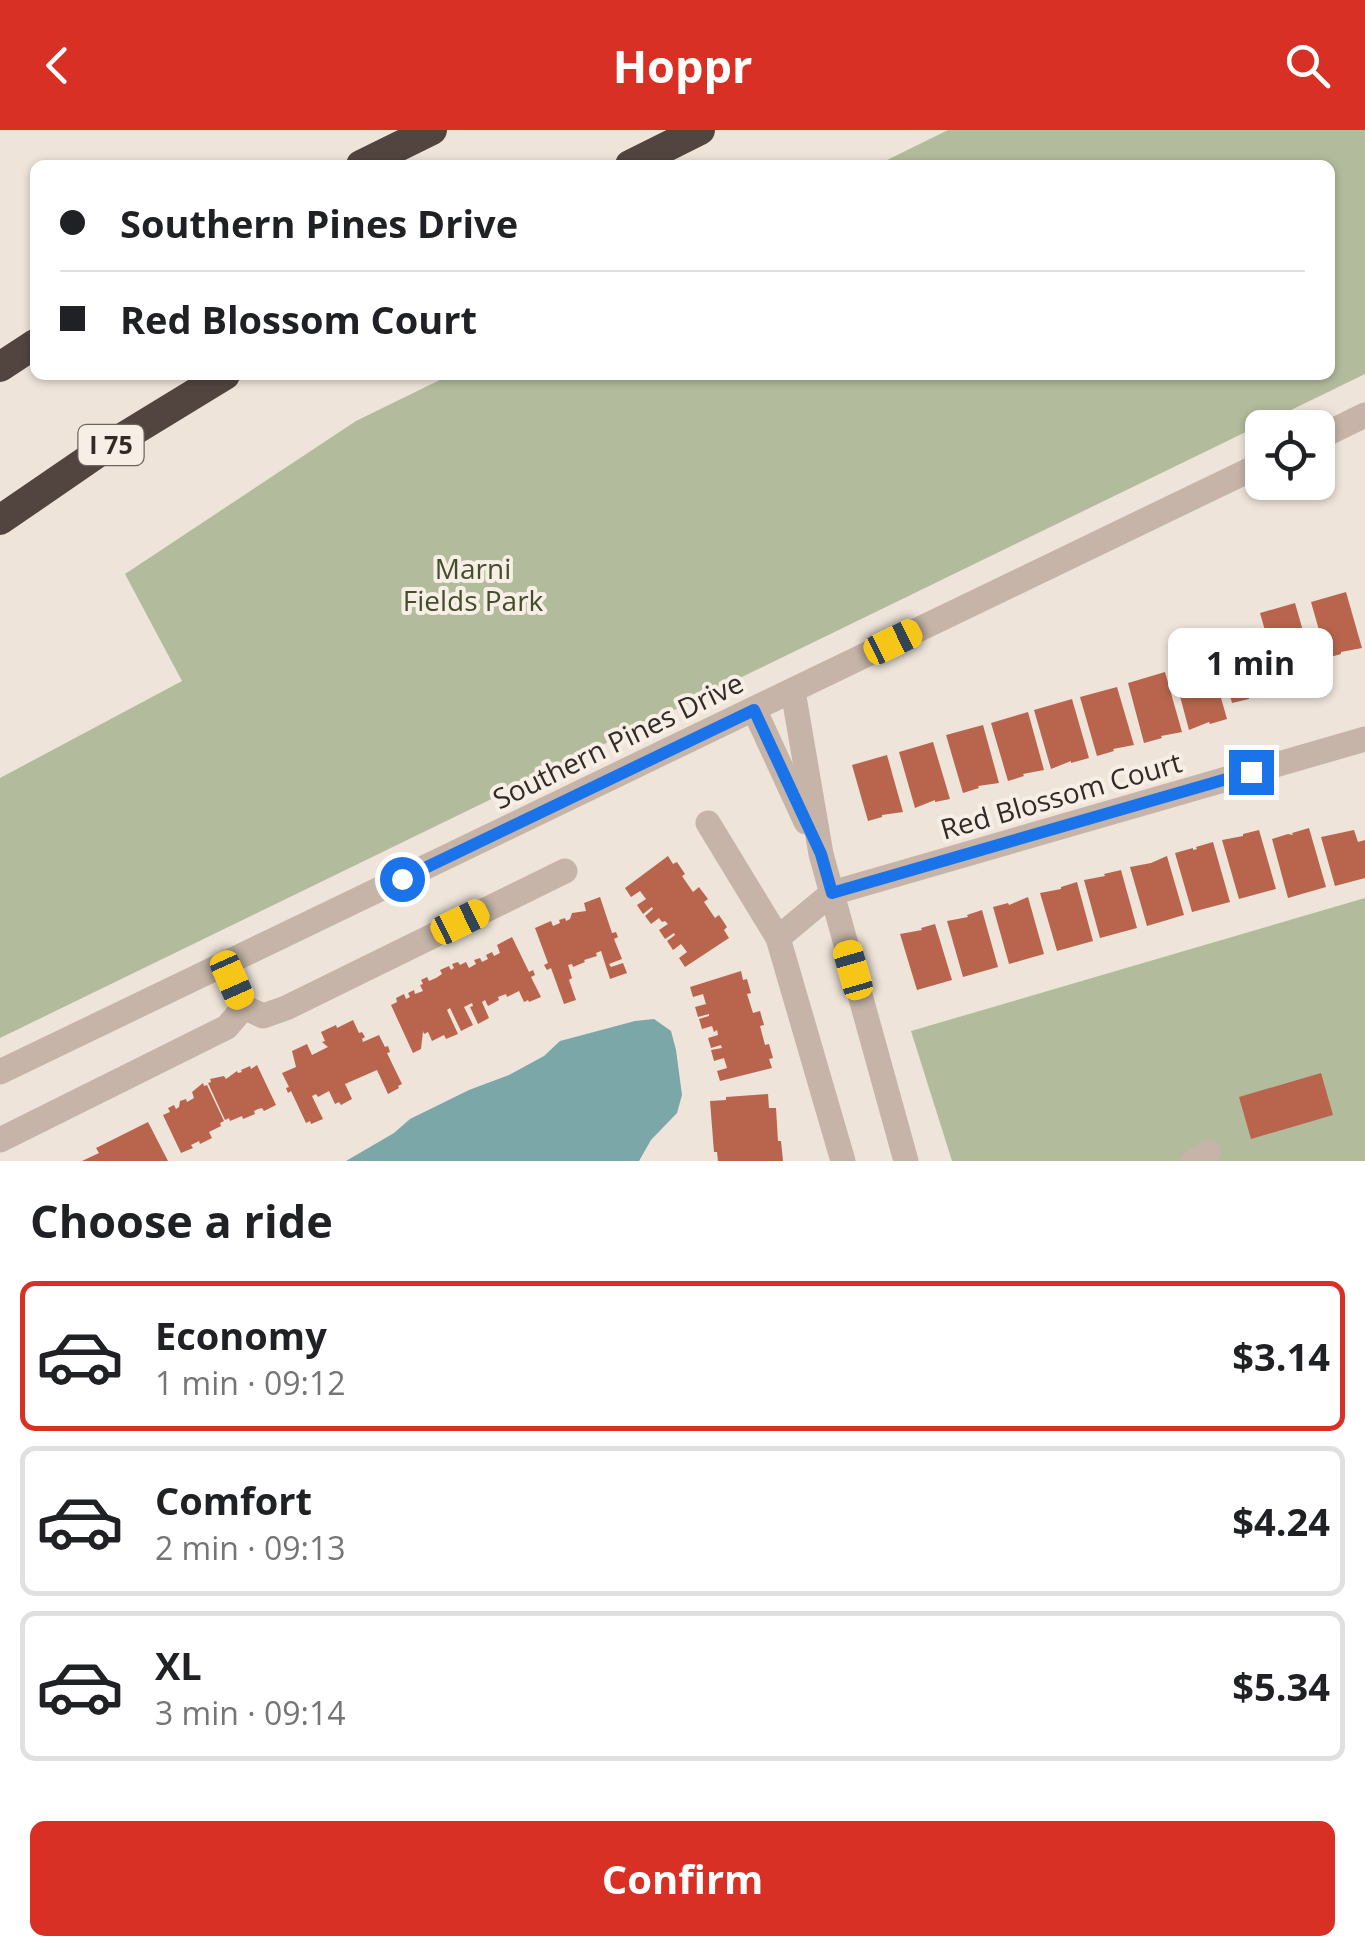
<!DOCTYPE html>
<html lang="en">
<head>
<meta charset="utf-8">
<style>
  :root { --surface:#fff; --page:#f2f2f2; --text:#202124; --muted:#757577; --line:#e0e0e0; --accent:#d93025 }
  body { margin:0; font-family:"Open Sans",sans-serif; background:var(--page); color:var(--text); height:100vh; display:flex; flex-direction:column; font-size:38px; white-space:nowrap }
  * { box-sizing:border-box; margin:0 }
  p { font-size:32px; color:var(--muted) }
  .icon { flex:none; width:55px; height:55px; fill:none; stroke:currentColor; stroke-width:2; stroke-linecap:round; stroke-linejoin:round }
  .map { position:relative; height:1031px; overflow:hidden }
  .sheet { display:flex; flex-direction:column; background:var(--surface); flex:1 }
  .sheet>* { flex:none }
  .hud { position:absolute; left:30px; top:30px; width:1305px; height:220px; border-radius:15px; box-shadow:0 2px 8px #0004; display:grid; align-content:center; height:220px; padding:0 30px; background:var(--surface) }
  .buttons { position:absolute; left:1245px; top:280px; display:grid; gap:20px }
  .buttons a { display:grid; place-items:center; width:90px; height:90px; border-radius:15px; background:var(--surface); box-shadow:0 2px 8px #0004; font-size:50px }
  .end { position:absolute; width:45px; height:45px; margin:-22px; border:12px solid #1a73e8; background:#fff; box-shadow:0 0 0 5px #fff }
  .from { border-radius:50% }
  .bubble { position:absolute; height:70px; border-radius:15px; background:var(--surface); box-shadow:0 2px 8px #0004; font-size:32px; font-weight:700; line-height:70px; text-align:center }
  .car { position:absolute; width:30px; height:60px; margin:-30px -15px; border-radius:12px; box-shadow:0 0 8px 2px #0007; background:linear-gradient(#f5c518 24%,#345 0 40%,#f5c518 0 76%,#345 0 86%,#f5c518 0) }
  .hud b { display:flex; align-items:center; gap:35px; height:95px; font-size:38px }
  .hud b+b { border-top:2px solid var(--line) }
  .hud i { width:25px; height:25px; background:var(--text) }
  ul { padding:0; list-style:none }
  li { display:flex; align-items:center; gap:30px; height:150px; margin:0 20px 15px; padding:0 10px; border:5px solid var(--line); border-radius:15px }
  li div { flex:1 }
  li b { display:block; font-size:38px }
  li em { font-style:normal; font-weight:700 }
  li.selected { border-color:var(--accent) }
  li>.icon { width:90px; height:90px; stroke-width:1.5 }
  h2 { padding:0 30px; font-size:45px; line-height:120px }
  .action { display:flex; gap:20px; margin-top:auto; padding:20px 30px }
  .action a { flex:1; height:115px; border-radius:15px; background:var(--accent); color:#fff; font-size:40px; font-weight:700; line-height:115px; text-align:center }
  header { display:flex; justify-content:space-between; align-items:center; height:130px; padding:0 30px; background:var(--accent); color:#fff; font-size:45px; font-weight:700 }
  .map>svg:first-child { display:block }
</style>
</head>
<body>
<header><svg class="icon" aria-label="back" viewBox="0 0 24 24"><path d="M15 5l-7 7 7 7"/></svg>Hoppr<svg class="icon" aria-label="search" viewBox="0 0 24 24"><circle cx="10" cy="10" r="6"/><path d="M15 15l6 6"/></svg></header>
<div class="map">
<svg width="1365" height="1031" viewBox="0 0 1365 1031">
  <rect width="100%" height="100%" fill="#eee4da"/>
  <g fill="#b2bc9c">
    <path d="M948,0H1365V244L0,908V648L182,551L125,444L356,291L450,245H1330V35H877Z"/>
    <path d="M1365,768V1031H952L911,901Z"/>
  </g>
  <path fill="#7ca7a8" d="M654,889L671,901L676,920L682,965L677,983L651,1010L639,1031H346L394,1003L410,989L469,960L509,945L544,926L560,911L635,891Z"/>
  <g fill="#b9654d">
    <path d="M1346,462L1362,518L1341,522V524L1327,528L1311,472Z"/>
    <path d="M1295,473L1311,529L1290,533L1291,535L1276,539L1260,483Z"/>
    <path d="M1253,504L1270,563L1249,567V569L1232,573L1216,515Z"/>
    <path d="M1210,529L1227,589L1210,594L1209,592L1189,600L1173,540Z"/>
    <path d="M1165,542L1182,602L1161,606L1162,608L1144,613L1128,553Z"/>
    <path d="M1117,557L1134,615L1113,619L1114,621L1097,626L1080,567Z"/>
    <path d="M1072,569L1089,628L1071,633V631L1051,639L1034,580Z"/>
    <path d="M1028,582L1044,640L1023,644L1024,646L1008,651L991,593Z"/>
    <path d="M983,595L999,653L978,656L979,658L963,663L946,605Z"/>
    <path d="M933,612L950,669L935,672V670L915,678L899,622Z"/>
    <path d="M887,625L903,682L882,685V687L868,691L852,635Z"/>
    <path d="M1309,698L1326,757L1288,768L1272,709L1288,704L1293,705L1292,703Z"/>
    <path d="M1259,700L1276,759L1239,769L1222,710L1243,706V704Z"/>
    <path d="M1354,700L1358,712L1365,710V748L1335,756L1321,707Z"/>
    <path d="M1213,712L1230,772L1192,782L1175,723L1193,718V720L1197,719L1196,717Z"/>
    <path d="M668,726L673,734L677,732L685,744L682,746L693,762L699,757L708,769L704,772L715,788L719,785L727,797L724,800L729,808L685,837L679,828L687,822L681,814L673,820L667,811L675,805L674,803L665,809L659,800L668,794L665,791L662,792L659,788L651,794L645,786L653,779L652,777L643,784L637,775L646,769L640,761L631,767L625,758Z"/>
    <path d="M1167,726L1184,785L1147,796L1130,737L1151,733Z"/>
    <path d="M1121,740L1137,798L1100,808L1084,750L1105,746L1104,744Z"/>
    <path d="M1077,752L1093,811L1057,821L1040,763L1061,759V757Z"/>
    <path d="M600,767L612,803L616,802L618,807L614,809L622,829L609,834L611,837L623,833L627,843L610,849L601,821L596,823L597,826L584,830L585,832L573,837L572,834L568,835L572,848L569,850L576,870L564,874L551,838L547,840L544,835L548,833L535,798L551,791L553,796L560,793L559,790L565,788L566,791L570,789L572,783L586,781L584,773Z"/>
    <path d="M1028,767L1044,824L1009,834L993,777L1008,773L1009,775Z"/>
    <path d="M982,780L998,837L963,847L947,791L968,787L967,785Z"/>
    <path d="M935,794L952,850L917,860L900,804L922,800L921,798Z"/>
    <path d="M512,807L529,842L533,840L535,845L531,847L541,867L529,872L528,870L524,872L519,861L507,867L506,864L498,867L499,870L488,876L485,870L482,872L489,888L478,894L470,877L473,876L472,873L464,877L473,895L461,901L450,878L447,880L458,904L446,909L444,905L432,911L428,902L424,904L423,901L421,919L413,923L391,875L397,872L396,868L404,864L406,869L410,867L408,863L414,860L415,864L423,861L420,855L423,854L421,850L427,847L429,851L436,848L442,844L440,840L449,836L451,840L454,838L452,834L458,832L460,835L466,832L469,838L476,834L474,830L480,828L482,832L488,829L486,825L492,822L494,826L500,823L497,815Z"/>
    <path d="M741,841L743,850L747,849L751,863L747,864L753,883L760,881L764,895L760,896L765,915L769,914L773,928L769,929L772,938L720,951L717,941L727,938L724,928L714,931L711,920L722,918L721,915L711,918L708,908L718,905L717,900L714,902L712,896L702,899L699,889L709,886V884L698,887L695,877L706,874L703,864L693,867L690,857Z"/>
    <path d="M353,890L359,903L362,902L365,907L362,909L363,912L379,905L385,917L388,916L390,922L387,923L402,954L398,956L399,958L388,964L377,940L345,954L352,969L341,975L339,972L335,974L329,961L318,967L316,964L312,966L323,989L311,994L310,991L306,993L291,961L288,963L286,958L289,957L282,943L296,937L292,921L307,914L312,925L328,917L322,912L325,911L321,902L336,895L337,898Z"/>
    <path d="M257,935L276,975L264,981L262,978L258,979L254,981L255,984L243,989L242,986L230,991L229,988L225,990L208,953L211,952L210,949L224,946L226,949L237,941L238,943L242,942L241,940L250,936L251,939Z"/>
    <path d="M1321,943L1333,985L1251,1009L1239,967Z"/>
    <path d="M203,953L204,956L207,955L224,991L220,993L221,996L209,1002L212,1008L200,1014L199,1011L191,1015L193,1018L181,1023L163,985L170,982L168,978L174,975L176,979L179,977L180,971L186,969L187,972L194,968L192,962Z"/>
    <path d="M768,964L769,978H776L778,1011H781L783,1031H718L717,1022H714L710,971L726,970V967Z"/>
    <path d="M148,992L168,1031H82L99,1023L96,1018Z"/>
  </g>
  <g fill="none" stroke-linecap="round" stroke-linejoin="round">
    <g stroke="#c5b4a7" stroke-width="25">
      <path d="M1318,308L1365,285"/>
      <path d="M793,561L821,724L906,1031"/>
      <path d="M754,579L806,692"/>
      <path d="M708,693L778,808L843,1031"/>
      <path d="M778,808L832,763L1365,609"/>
      <path d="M225,834L244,877L263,886L286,878L565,741"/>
      <path d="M0,942L1262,334"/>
      <path d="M0,1010L227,897L244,877"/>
      <path d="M1193,1031L1209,1022"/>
    </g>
    <g stroke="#52453f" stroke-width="30">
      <path d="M361,35L432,0"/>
      <path d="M630,35L700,0"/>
      <path d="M0,237L35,214"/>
      <path d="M0,390L99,322L225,245"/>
    </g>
  </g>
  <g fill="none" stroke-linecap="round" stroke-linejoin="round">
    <path stroke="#1a73e8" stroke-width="12" d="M402,749L754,580L821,724L832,763L1251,642"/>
  </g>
  <g text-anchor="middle" stroke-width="8" stroke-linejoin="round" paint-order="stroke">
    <rect fill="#f7efe6" stroke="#6d6560" stroke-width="2.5" x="78.5" y="295" width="65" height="40" rx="8"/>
    <g font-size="25" font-weight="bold" fill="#322a27">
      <text x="111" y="324">I 75</text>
    </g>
    <g font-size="28" fill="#434e2d" stroke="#f7efe6">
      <text x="473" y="449">Marni<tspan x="473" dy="32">Fields Park</tspan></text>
    </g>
    <g font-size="28" fill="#322a27" stroke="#f7efe6">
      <text transform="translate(618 611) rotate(-26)" y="10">Southern Pines Drive</text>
      <text transform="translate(1061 666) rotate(-16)" y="10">Red Blossom Court</text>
    </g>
  </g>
</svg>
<div class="buttons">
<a><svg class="icon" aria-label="locate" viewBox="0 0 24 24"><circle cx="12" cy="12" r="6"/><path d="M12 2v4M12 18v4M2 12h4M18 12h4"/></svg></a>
</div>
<i class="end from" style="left:402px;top:749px"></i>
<i class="end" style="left:1251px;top:642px"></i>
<div class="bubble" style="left:1168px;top:498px;width:165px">1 min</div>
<i class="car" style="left:893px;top:512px;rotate:64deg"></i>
<i class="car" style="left:460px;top:792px;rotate:64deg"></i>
<i class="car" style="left:853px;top:840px;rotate:344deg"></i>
<i class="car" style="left:232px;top:850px;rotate:156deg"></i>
<div class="hud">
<b><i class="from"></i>Southern Pines Drive</b>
<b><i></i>Red Blossom Court</b>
</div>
</div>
<section class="sheet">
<h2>Choose a ride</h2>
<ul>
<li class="selected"><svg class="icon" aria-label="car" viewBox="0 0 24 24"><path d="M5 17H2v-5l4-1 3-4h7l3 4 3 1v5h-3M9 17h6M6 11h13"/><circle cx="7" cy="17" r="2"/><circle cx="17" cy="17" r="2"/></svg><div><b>Economy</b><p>1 min · 09:12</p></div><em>$3.14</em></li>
<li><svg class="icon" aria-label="car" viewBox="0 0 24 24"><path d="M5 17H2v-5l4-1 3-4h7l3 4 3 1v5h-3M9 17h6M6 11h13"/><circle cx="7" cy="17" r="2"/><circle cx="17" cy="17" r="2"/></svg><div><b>Comfort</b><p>2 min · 09:13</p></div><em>$4.24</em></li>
<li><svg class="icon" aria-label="car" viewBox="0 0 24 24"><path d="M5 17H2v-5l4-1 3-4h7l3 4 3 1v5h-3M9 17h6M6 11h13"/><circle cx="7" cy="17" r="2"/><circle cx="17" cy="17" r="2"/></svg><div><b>XL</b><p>3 min · 09:14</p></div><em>$5.34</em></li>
</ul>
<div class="action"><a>Confirm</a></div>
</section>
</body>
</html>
